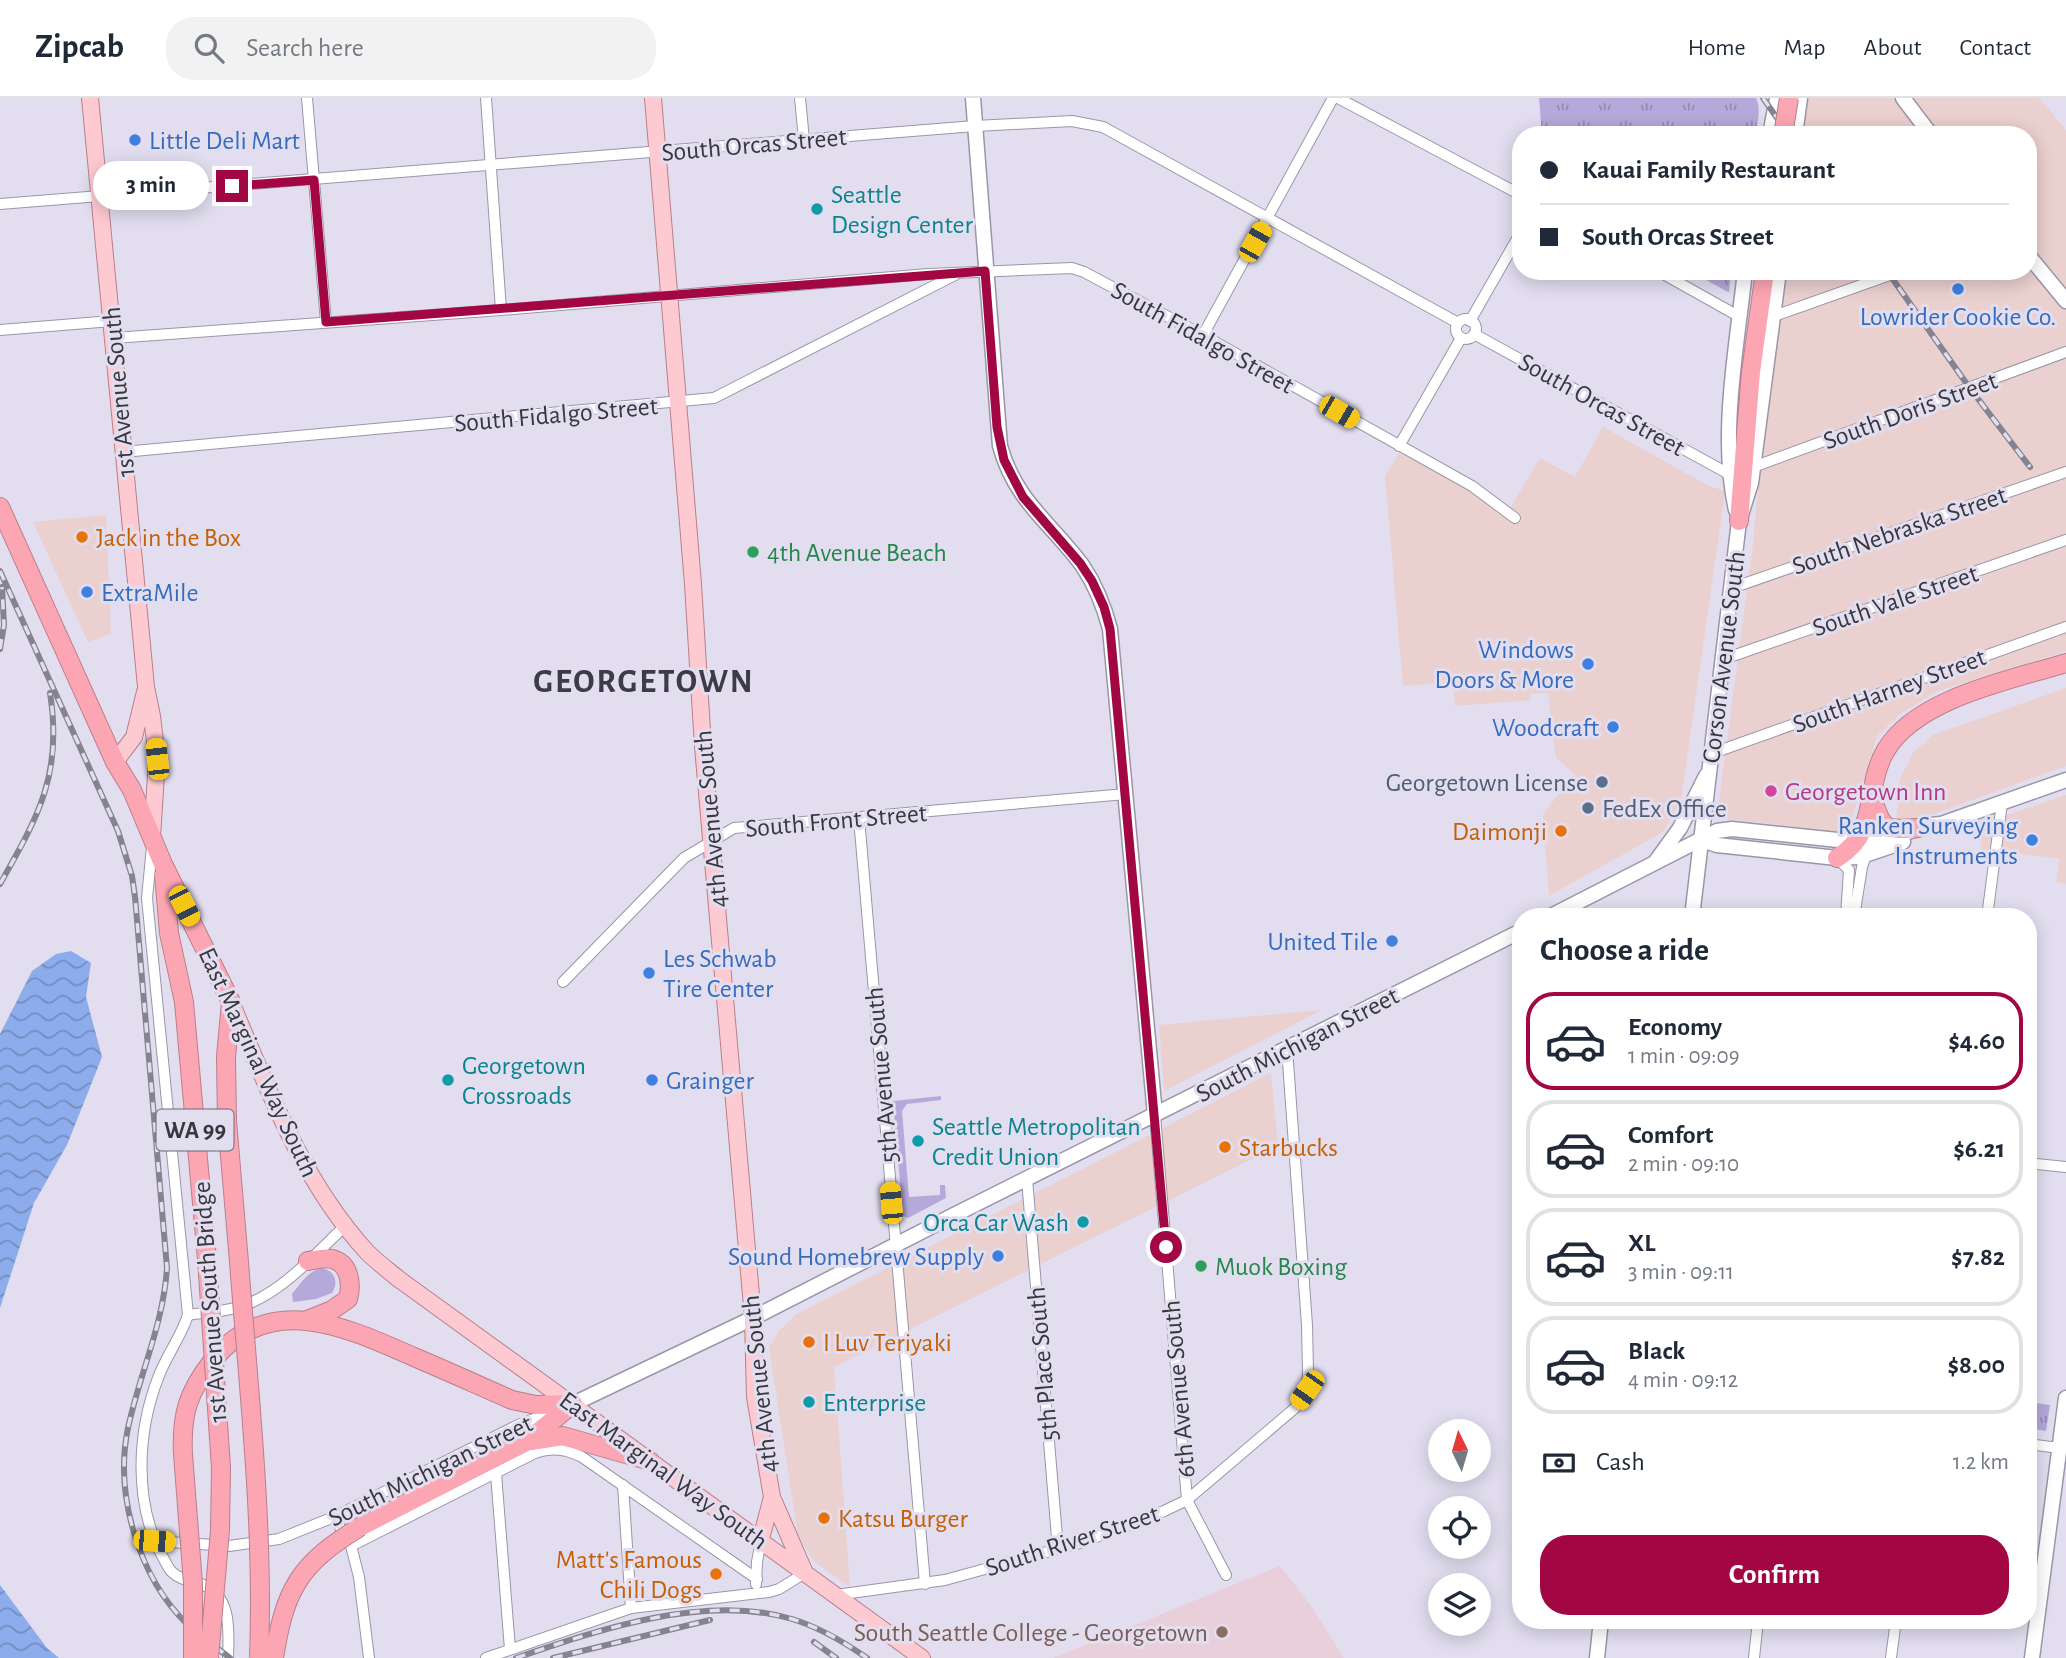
<!DOCTYPE html>
<html lang="en">
<head>
<meta charset="utf-8">
<style>
  :root { --surface:#fff; --page:#f2f2f3; --text:#1f2937; --muted:#747a83; --line:#e0e1e3; --accent:#a20743 }
  body { margin:0; font-family:"Alegreya Sans",sans-serif; background:var(--page); color:var(--text); height:100vh; display:flex; flex-direction:column; font-size:26px; white-space:nowrap }
  * { box-sizing:border-box; margin:0 }
  p { font-size:23px; color:var(--muted) }
  .icon { flex:none; width:38px; height:38px; fill:none; stroke:currentColor; stroke-width:2; stroke-linecap:round; stroke-linejoin:round }
  .map { position:relative; flex:1; overflow:hidden }
  .sheet { position:absolute; left:1512px; top:810px; width:525px; height:721px; display:flex; flex-direction:column; background:var(--surface); border-radius:28px; box-shadow:0 4px 18px #0003 }
  .sheet>* { flex:none }
  .banner { position:absolute; left:1512px; top:28px; width:525px; height:154px; border-radius:28px; box-shadow:0 4px 18px #0003; display:grid; align-content:center; height:154px; padding:0 28px; background:var(--surface) }
  .needle { width:46px; rotate:355deg }
  .buttons { position:absolute; left:1428px; top:1321px; display:grid; gap:14px }
  .buttons a { display:grid; place-items:center; width:63px; height:63px; border-radius:50%; background:var(--surface); box-shadow:0 4px 18px #0003; font-size:35px }
  .end { position:absolute; width:32px; height:32px; margin:-16px; border:9px solid #a20743; background:#fff; box-shadow:0 0 0 4px #fff }
  .from { border-radius:50% }
  .bubble { position:absolute; height:49px; border-radius:24px; background:var(--surface); box-shadow:0 4px 18px #0003; font-size:23px; font-weight:600; line-height:49px; text-align:center }
  .car { position:absolute; width:21px; height:42px; margin:-21px -10px; border-radius:9px; box-shadow:0 0 5px 2px #0007; background:linear-gradient(#f5c518 24%,#345 0 40%,#f5c518 0 76%,#345 0 86%,#f5c518 0) }
  .banner b { display:flex; align-items:center; gap:24px; height:66px; font-size:26px }
  .banner b+b { border-top:2px solid var(--line) }
  .banner i { width:18px; height:18px; background:var(--text) }
  ul { padding:0; list-style:none }
  li { display:flex; align-items:center; gap:21px; height:98px; margin:0 14px 10px; padding:0 14px; border:4px solid var(--line); border-radius:28px }
  li div { flex:1 }
  li b { display:block; font-size:26px }
  li em { font-style:normal; font-weight:600 }
  li.selected { border-color:var(--accent) }
  li>.icon { width:63px; height:63px; stroke-width:1.5 }
  h2 { padding:0 28px; font-size:32px; line-height:84px }
  .pay { display:flex; align-items:center; gap:18px; height:77px; padding:0 28px; font-size:26px }
  .pay p { margin-inline-start:auto }
  .primary-button { display:flex; gap:14px; margin-top:auto; padding:14px 28px }
  .primary-button a { flex:1; height:80px; border-radius:28px; background:var(--accent); color:#fff; font-size:28px; font-weight:600; line-height:80px; text-align:center }
  header { display:flex; align-items:center; gap:42px; box-sizing:border-box; height:98px; padding:0 35px; background:var(--surface); border-bottom:2px solid var(--line) }
  header strong { font-size:33px }
  nav { display:flex; gap:38px; margin-inline-start:auto; font-size:24px }
  .search { width:490px; height:63px; background:var(--page); display:flex; align-items:center; gap:18px; box-sizing:border-box; padding:0 24px; border-radius:28px; color:var(--muted); font-size:26px }
  .map>svg:first-child { display:block }
</style>
</head>
<body>
<header>
<strong>Zipcab</strong>
<div class="search"><svg class="icon" aria-label="search" viewBox="0 0 24 24"><circle cx="10" cy="10" r="6"/><path d="M15 15l6 6"/></svg>Search here</div>
<nav><a>Home</a><a>Map</a><a>About</a><a>Contact</a></nav>
</header>
<div class="map">
<svg width="2066" height="1560" viewBox="0 0 2066 1560">
  <defs>
    <pattern id="park-tufts" width="24" height="20" patternUnits="userSpaceOnUse" patternTransform="scale(1.75)"><rect width="24" height="20" fill="#b5a9db"/><path d="M3 7l-1-3M5 7V3M7 7l1-3M15 17l-1-3M17 17v-4M19 17l1-3" fill="none" stroke="#948ab3"/></pattern>
    <pattern id="water-waves" width="16" height="10" patternUnits="userSpaceOnUse" patternTransform="scale(1.75)"><rect width="16" height="10" fill="#8daceb"/><path d="M0 5q4-4 8 0t8 0" fill="none" stroke="#748dc0"/></pattern>
  </defs>
  <rect width="100%" height="100%" fill="#e2def0"/>
  <g fill="#ead0ce">
    <path d="M1771,0H2039L2066,32V553L1938,593L1901,615L1877,638L1850,726L1840,734L1728,721L1718,710L1752,454L1780,173H2028V37H1798Z"/>
    <path d="M1603,329L1709,388L1725,393L1681,702L1663,734L1549,798L1543,716L1575,676L1556,660L1548,595L1531,596V602L1455,608L1453,584L1403,588L1385,378L1399,355L1509,412L1540,360L1575,379Z"/>
    <path d="M106,417L111,536L88,544L33,424Z"/>
    <path d="M2066,590V668L1920,721L1896,726L1900,681L1913,655L1933,637Z"/>
    <path d="M2066,697V786L2056,784L2060,761L1981,751V726Z"/>
    <path d="M1322,912L1164,993L1159,927Z"/>
    <path d="M1271,975L1278,1048L834,1269L850,1489L815,1464L798,1438L769,1250L779,1233L795,1217Z"/>
  </g>
  <path fill="#e8cfd9" d="M1280,1468L1311,1508L1344,1560H1053Z"/>
  <g fill="#b5a9db">
    <path d="M941,998V1002L907,1006L902,1013L909,1099L940,1097V1087H945L946,1100L908,1120L903,1118L893,1003Z"/>
    <path d="M322,1170C335,1173 339,1184 332,1195L316,1201L293,1204L292,1196C301,1185 308,1173 322,1170Z"/>
  </g>
  <g fill="url(#park-tufts)">
    <path d="M1539,0H1756C1762,11 1757,25 1755,37H1542Z"/>
    <path d="M1690,173H1731L1729,194H1728Z"/>
    <path d="M2028,1304L2050,1307L2046,1333L2028,1330Z"/>
  </g>
  <g fill="url(#water-waves)">
    <path d="M71,853L91,865L86,899L102,959L67,1047L34,1105L0,1210V936L32,873L56,856Z"/>
    <path d="M0,1487L47,1550L59,1560H0Z"/>
  </g>
  <g fill="none" stroke-linecap="round" stroke-linejoin="round">
    <defs>
      <g id="street">
        <path d="M307,0L326,224"/>
        <path d="M486,0L501,212"/>
        <path d="M800,0L804,42"/>
        <path d="M1338,0L1521,97"/>
        <path d="M0,106L975,28L1072,23L1103,29L1458,225"/>
        <path d="M1658,173L1740,219"/>
        <path d="M1774,218L1901,173"/>
        <circle cx="1466" cy="231" r="10"/>
        <path d="M1470,223L1521,134"/>
        <path d="M0,232L112,223"/>
        <path d="M1474,236L1729,376"/>
        <path d="M1203,237L1333,0"/>
        <path d="M114,240L501,212L928,176L1072,170L1084,174L1208,240L1472,388L1515,420"/>
        <path d="M1399,348L1461,240"/>
        <path d="M123,354L714,300L955,177"/>
        <path d="M1753,369L2066,254"/>
        <path d="M1732,490L2066,374"/>
        <path d="M1724,561L2066,442"/>
        <path d="M1713,655L2066,529"/>
        <path d="M859,720L925,1486"/>
        <path d="M152,749L147,800L188,1217C181,1239 166,1258 158,1280C137,1335 134,1403 161,1456C165,1462 167,1469 172,1474C180,1482 191,1483 201,1486C232,1497 229,1533 228,1560"/>
        <path d="M1837,760L1849,772L1846,819"/>
        <path d="M1854,819L1862,769L1866,757"/>
        <path d="M1987,819L2002,705"/>
        <path d="M563,884L684,760L734,730L1126,696"/>
        <path d="M1155,1017L1187,1402L1226,1477"/>
        <path d="M2028,1065L2066,1069"/>
        <path d="M1027,1081L1058,1451"/>
        <path d="M188,1217C205,1214 225,1214 242,1208C282,1195 315,1156 345,1128"/>
        <path d="M2028,1346L2059,1350"/>
        <path d="M496,1376L510,1551"/>
        <path d="M623,1387L631,1510"/>
        <path d="M334,1419L351,1448L359,1479L369,1560"/>
        <path d="M154,1443L229,1448L279,1441L334,1419L518,1327L558,1312"/>
        <path d="M351,1448L535,1355C553,1349 566,1351 582,1359L757,1481"/>
        <path d="M756,1486L757,1464L761,1442"/>
        <path d="M836,1497L945,1482L1083,1444L1164,1413L1187,1402L1295,1310L1307,1292L1308,1274L1307,1227L1287,950"/>
        <path d="M486,1560L631,1510L769,1494L779,1491L805,1475"/>
        <path d="M1754,1560L1758,1522"/>
        <path d="M1891,1560L1896,1522"/>
      </g>
      <g id="secondary">
        <path d="M973,0L1000,348C1015,403 1051,425 1082,467C1095,486 1104,508 1110,531L1155,1017"/>
        <path d="M1903,0L1931,37"/>
        <path d="M1770,37L1777,0"/>
        <path d="M1795,37L1800,0"/>
        <path d="M2028,157L2066,203"/>
        <path d="M1736,412C1719,338 1737,248 1745,173"/>
        <path d="M1702,742L1717,747L1837,760L1859,759L1903,744"/>
        <path d="M1656,763L1680,730L1706,678"/>
        <path d="M1549,819L1717,733L1732,731L1857,744L1889,740L1930,727L1941,726L2066,682"/>
        <path d="M1692,819L1739,423L1751,385L1779,173"/>
        <path d="M573,1306L753,1220L954,1117L1521,833"/>
        <path d="M1597,1560L1601,1522"/>
        <path d="M2032,1560L2066,1300"/>
      </g>
      <g id="primary">
        <path d="M90,0L146,589L152,618L157,661L152,739"/>
        <path d="M653,0L693,486L703,649L753,1220L755,1299L772,1399L805,1475"/>
        <path d="M115,664L134,639L145,594"/>
        <path d="M231,904C268,991 302,1083 367,1154C377,1164 389,1173 400,1182L922,1560"/>
        <path d="M761,1441L772,1399"/>
      </g>
      <g id="highway">
        <path d="M0,409L115,664L132,692L163,766L231,904L226,959L227,1023L239,1164"/>
        <path d="M1739,423L1751,274L1765,173"/>
        <path d="M1872,699C1882,731 1884,733 1918,730"/>
        <path d="M1837,760C1881,733 1863,690 1886,652C1917,600 2011,582 2066,565"/>
        <path d="M164,777L169,835L184,904L207,1161"/>
        <path d="M307,1222L332,1212L348,1201C352,1187 350,1165 332,1161C325,1159 315,1162 308,1163"/>
        <path d="M531,1343L563,1338L650,1363"/>
        <path d="M183,1356C181,1316 188,1294 213,1262C270,1192 348,1230 414,1259C447,1273 480,1288 512,1302L536,1307L573,1306"/>
        <path d="M360,1429L527,1343L573,1306"/>
      </g>
    </defs>
    <use href="#street" stroke="#9a96a7" stroke-width="12"/>
    <use href="#secondary" stroke="#9a96a7" stroke-width="17"/>
    <use href="#primary" stroke="#b87f8a" stroke-width="18"/>
    <use href="#highway" stroke="#b87f8a" stroke-width="20"/>
    <use href="#street" stroke="#fff" stroke-width="10"/>
    <use href="#secondary" stroke="#fff" stroke-width="14"/>
    <use href="#primary" stroke="#fecad1" stroke-width="16"/>
    <use href="#highway" stroke="#fda6b3" stroke-width="18"/>
    <defs>
      <g id="rail">
        <path d="M1763,0L1789,37"/>
        <path d="M1887,173L1969,289L2030,369"/>
        <path d="M0,473L118,733L132,778L135,799L167,1170C163,1228 140,1274 128,1330C114,1397 139,1480 188,1527C201,1539 216,1549 230,1560"/>
        <path d="M0,551L4,527L2,489"/>
        <path d="M0,786C38,719 63,676 50,595"/>
        <path d="M814,1544L836,1560"/>
        <path d="M516,1560C598,1532 705,1495 792,1521C819,1529 844,1544 867,1560"/>
        <path d="M553,1560L710,1522"/>
      </g>
    </defs>
    <use href="#rail" stroke="#85838f" stroke-width="6"/>
    <use href="#rail" stroke="#e2def0" stroke-width="3.5" stroke-dasharray="10" stroke-linecap="butt"/>
    <defs>
      <g id="highway-bridge">
        <path d="M1783,37L1789,0"/>
        <path d="M207,1161L221,1370L220,1432L209,1560"/>
        <path d="M239,1164C249,1296 264,1428 259,1560"/>
        <path d="M183,1356L193,1486V1560"/>
        <path d="M274,1560C285,1491 299,1466 360,1429"/>
      </g>
    </defs>
    <use href="#highway-bridge" stroke="#b87f8a" stroke-width="20" stroke-linecap="butt"/>
    <use href="#highway-bridge" stroke="#fda6b3" stroke-width="18"/>
  </g>
  <g fill="none" stroke-linecap="round" stroke-linejoin="round">
    <path stroke="#a20743" stroke-width="9" d="M232,88L314,82L326,224L985,173L997,329L1004,362L1023,399L1080,465L1092,483L1104,509L1110,531L1166,1149"/>
  </g>
  <g fill="#3f7fe0" stroke="#e2def0" stroke-width="2.5">
    <circle cx="135" cy="42" r="7"/>
    <circle cx="1958" cy="191" r="7"/>
    <circle cx="87" cy="494" r="7"/>
    <circle cx="1588" cy="566" r="7"/>
    <circle cx="1613" cy="629" r="7"/>
    <circle cx="2032" cy="742" r="7"/>
    <circle cx="1392" cy="843" r="7"/>
    <circle cx="649" cy="875" r="7"/>
    <circle cx="652" cy="982" r="7"/>
    <circle cx="998" cy="1158" r="7"/>
  </g>
  <g fill="#0f9aa8" stroke="#e2def0" stroke-width="2.5">
    <circle cx="817" cy="111" r="7"/>
    <circle cx="448" cy="982" r="7"/>
    <circle cx="918" cy="1043" r="7"/>
    <circle cx="1083" cy="1124" r="7"/>
    <circle cx="809" cy="1304" r="7"/>
  </g>
  <g fill="#e8710a" stroke="#e2def0" stroke-width="2.5">
    <circle cx="82" cy="439" r="7"/>
    <circle cx="1561" cy="733" r="7"/>
    <circle cx="1225" cy="1049" r="7"/>
    <circle cx="809" cy="1244" r="7"/>
    <circle cx="824" cy="1420" r="7"/>
    <circle cx="716" cy="1476" r="7"/>
  </g>
  <g fill="#2e9e5b" stroke="#e2def0" stroke-width="2.5">
    <circle cx="753" cy="454" r="7"/>
    <circle cx="1201" cy="1168" r="7"/>
  </g>
  <g fill="#5c6f8a" stroke="#e2def0" stroke-width="2.5">
    <circle cx="1602" cy="684" r="7"/>
    <circle cx="1588" cy="710" r="7"/>
  </g>
  <circle fill="#d1479c" stroke="#e2def0" stroke-width="2.5" cx="1771" cy="693" r="7"/>
  <circle fill="#8d6e63" stroke="#e2def0" stroke-width="2.5" cx="1222" cy="1534" r="7"/>
  <g text-anchor="middle" stroke-width="6" stroke-linejoin="round" paint-order="stroke">
    <rect fill="#e2def0" stroke="#6b6973" stroke-width="2" x="156.5" y="1011.5" width="77" height="41" rx="5"/>
    <g font-size="24" font-weight="bold" fill="#38373e">
      <text x="195" y="1040">WA 99</text>
    </g>
    <g font-size="26" fill="#366cbe" stroke="#e2def0" text-anchor="end">
      <text x="149" y="51" text-anchor="start">Little Deli Mart</text>
      <text x="1958" y="227" text-anchor="middle">Lowrider Cookie Co.</text>
      <text x="101" y="503" text-anchor="start">ExtraMile</text>
      <text x="1574" y="560">Windows<tspan x="1574" dy="30">Doors &amp; More</tspan></text>
      <text x="1599" y="638">Woodcraft</text>
      <text x="2018" y="736">Ranken Surveying<tspan x="2018" dy="30">Instruments</tspan></text>
      <text x="1378" y="852">United Tile</text>
      <text x="663" y="869" text-anchor="start">Les Schwab<tspan x="663" dy="30">Tire Center</tspan></text>
      <text x="666" y="991" text-anchor="start">Grainger</text>
      <text x="984" y="1167">Sound Homebrew Supply</text>
    </g>
    <g font-size="26" fill="#38373e" stroke="#e2def0">
      <text transform="translate(754 46) rotate(-5)" y="9">South Orcas Street</text>
      <text transform="translate(1203 239) rotate(29)" y="9">South Fidalgo Street</text>
      <text transform="translate(118 294) rotate(-95)" y="9">1st Avenue South</text>
      <text transform="translate(1602 306) rotate(29)" y="9">South Orcas Street</text>
      <text transform="translate(1910 312) rotate(-20)" y="9">South Doris Street</text>
      <text transform="translate(556 316) rotate(-5)" y="9">South Fidalgo Street</text>
      <text transform="translate(1899 432) rotate(-19)" y="9">South Nebraska Street</text>
      <text transform="translate(1895 502) rotate(-19)" y="9">South Vale Street</text>
      <text transform="translate(1723 559) rotate(-83)" y="9">Corson Avenue South</text>
      <text transform="translate(1889 592) rotate(-20)" y="9">South Harney Street</text>
      <text transform="translate(710 721) rotate(-95)" y="9">4th Avenue South</text>
      <text transform="translate(836 722) rotate(-5)" y="9">South Front Street</text>
      <text transform="translate(1297 946) rotate(-27)" y="9">South Michigan Street</text>
      <text transform="translate(259 964) rotate(65)" y="9">East Marginal Way South</text>
      <text transform="translate(881 977) rotate(-95)" y="9">5th Avenue South</text>
      <text transform="translate(209 1204) rotate(-94)" y="9">1st Avenue South Bridge</text>
      <text transform="translate(1042 1266) rotate(-95)" y="9">5th Place South</text>
      <text transform="translate(759 1286) rotate(-96)" y="9">4th Avenue South</text>
      <text transform="translate(1178 1291) rotate(-95)" y="9">6th Avenue South</text>
      <text transform="translate(430 1372) rotate(-26)" y="9">South Michigan Street</text>
      <text transform="translate(664 1372) rotate(36)" y="9">East Marginal Way South</text>
      <text transform="translate(1072 1442) rotate(-18)" y="9">South River Street</text>
    </g>
    <g font-size="26" fill="#0d838f" stroke="#e2def0" text-anchor="start">
      <text x="831" y="105">Seattle<tspan x="831" dy="30">Design Center</tspan></text>
      <text x="462" y="976">Georgetown<tspan x="462" dy="30">Crossroads</tspan></text>
      <text x="932" y="1037">Seattle Metropolitan<tspan x="932" dy="30">Credit Union</tspan></text>
      <text x="1069" y="1133" text-anchor="end">Orca Car Wash</text>
      <text x="823" y="1313">Enterprise</text>
    </g>
    <g font-size="26" fill="#c56008" stroke="#e2def0" text-anchor="start">
      <text x="96" y="448">Jack in the Box</text>
      <text x="1547" y="742" text-anchor="end">Daimonji</text>
      <text x="1239" y="1058">Starbucks</text>
      <text x="823" y="1253">I Luv Teriyaki</text>
      <text x="838" y="1429">Katsu Burger</text>
      <text x="702" y="1470" text-anchor="end">Matt's Famous<tspan x="702" dy="30">Chili Dogs</tspan></text>
    </g>
    <g font-size="26" fill="#27864d" stroke="#e2def0" text-anchor="start">
      <text x="767" y="463">4th Avenue Beach</text>
      <text x="1215" y="1177">Muok Boxing</text>
    </g>
    <g font-size="26" fill="#4e5e75" stroke="#e2def0" text-anchor="end">
      <text x="1588" y="693">Georgetown License</text>
      <text x="1602" y="719" text-anchor="start">FedEx Office</text>
    </g>
    <g font-size="26" fill="#b23c85" stroke="#e2def0" text-anchor="start">
      <text x="1785" y="702">Georgetown Inn</text>
    </g>
    <g font-size="26" fill="#785e54" stroke="#e2def0" text-anchor="end">
      <text x="1208" y="1543">South Seattle College - Georgetown</text>
    </g>
    <g font-size="33" font-weight="bold" letter-spacing="2" fill="#3e3b49" stroke="#e2def0">
      <text x="644" y="594">GEORGETOWN</text>
    </g>
  </g>
</svg>
<div class="buttons">
<a><svg class="needle" viewBox="-14 -14 28 28"><path d="M0-13l5 13h-10z" fill="#e53935"/><path d="M0 13l5-13h-10z" fill="#747a83"/></svg></a>
<a><svg class="icon" aria-label="locate" viewBox="0 0 24 24"><circle cx="12" cy="12" r="6"/><path d="M12 2v4M12 18v4M2 12h4M18 12h4"/></svg></a>
<a><svg class="icon" aria-label="layers" viewBox="0 0 24 24"><path d="M12 4l9 5-9 5-9-5zM3 14l9 5 9-5"/></svg></a>
</div>
<i class="end from" style="left:1166px;top:1149px"></i>
<i class="end" style="left:232px;top:88px"></i>
<div class="bubble" style="left:93px;top:63px;width:116px">3 min</div>
<i class="car" style="left:1255px;top:144px;rotate:29deg"></i>
<i class="car" style="left:1339px;top:314px;rotate:120deg"></i>
<i class="car" style="left:157px;top:661px;rotate:354deg"></i>
<i class="car" style="left:184px;top:808px;rotate:153deg"></i>
<i class="car" style="left:891px;top:1105px;rotate:355deg"></i>
<i class="car" style="left:1307px;top:1292px;rotate:215deg"></i>
<i class="car" style="left:154px;top:1443px;rotate:94deg"></i>
<div class="banner">
<b><i class="from"></i>Kauai Family Restaurant</b>
<b><i></i>South Orcas Street</b>
</div>
<section class="sheet">
<h2>Choose a ride</h2>
<ul>
<li class="selected"><svg class="icon" aria-label="car" viewBox="0 0 24 24"><path d="M5 17H2v-5l4-1 3-4h7l3 4 3 1v5h-3M9 17h6M6 11h13"/><circle cx="7" cy="17" r="2"/><circle cx="17" cy="17" r="2"/></svg><div><b>Economy</b><p>1 min · 09:09</p></div><em>$4.60</em></li>
<li><svg class="icon" aria-label="car" viewBox="0 0 24 24"><path d="M5 17H2v-5l4-1 3-4h7l3 4 3 1v5h-3M9 17h6M6 11h13"/><circle cx="7" cy="17" r="2"/><circle cx="17" cy="17" r="2"/></svg><div><b>Comfort</b><p>2 min · 09:10</p></div><em>$6.21</em></li>
<li><svg class="icon" aria-label="car" viewBox="0 0 24 24"><path d="M5 17H2v-5l4-1 3-4h7l3 4 3 1v5h-3M9 17h6M6 11h13"/><circle cx="7" cy="17" r="2"/><circle cx="17" cy="17" r="2"/></svg><div><b>XL</b><p>3 min · 09:11</p></div><em>$7.82</em></li>
<li><svg class="icon" aria-label="car" viewBox="0 0 24 24"><path d="M5 17H2v-5l4-1 3-4h7l3 4 3 1v5h-3M9 17h6M6 11h13"/><circle cx="7" cy="17" r="2"/><circle cx="17" cy="17" r="2"/></svg><div><b>Black</b><p>4 min · 09:12</p></div><em>$8.00</em></li>
</ul>
<div class="pay"><svg class="icon" aria-label="cash" viewBox="0 0 24 24"><path d="M3 7h18v10H3z"/><circle cx="12" cy="12" r="2"/></svg>Cash<p>1.2 km</p></div>
<div class="primary-button"><a>Confirm</a></div>
</section>
</div>
</body>
</html>
